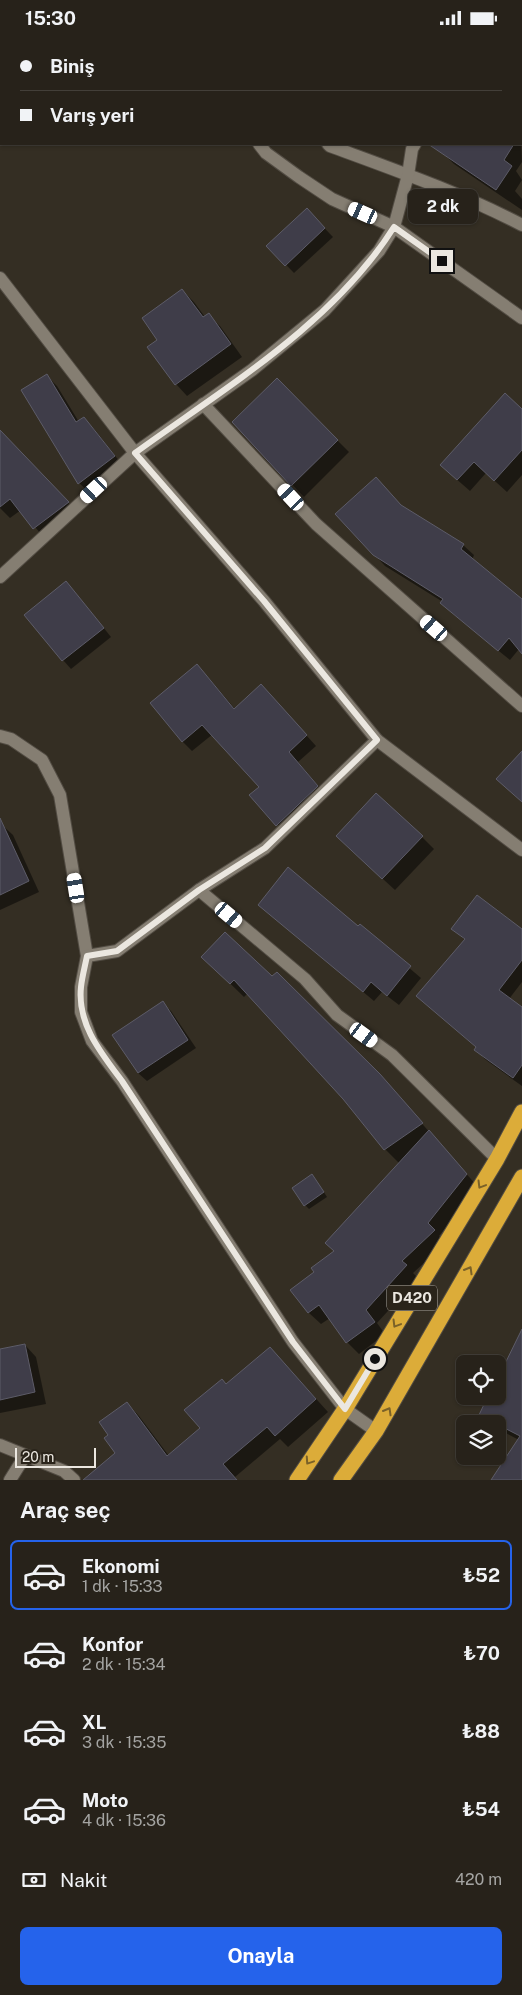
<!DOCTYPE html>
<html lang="tr">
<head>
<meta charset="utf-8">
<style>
  :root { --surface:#27221a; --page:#2f2a23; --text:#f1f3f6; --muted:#a4a4a2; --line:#433f39; --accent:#2563eb }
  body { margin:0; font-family:"Public Sans",sans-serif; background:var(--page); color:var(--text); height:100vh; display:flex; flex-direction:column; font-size:19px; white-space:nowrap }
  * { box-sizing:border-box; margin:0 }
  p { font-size:16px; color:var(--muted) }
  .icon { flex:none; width:28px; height:28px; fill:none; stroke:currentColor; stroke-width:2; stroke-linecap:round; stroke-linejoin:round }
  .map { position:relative; height:1445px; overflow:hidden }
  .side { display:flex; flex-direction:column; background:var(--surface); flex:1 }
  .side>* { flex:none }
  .hud { position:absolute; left:0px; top:0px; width:522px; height:110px; box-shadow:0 1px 4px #0004,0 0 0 1px var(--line); display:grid; align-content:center; height:110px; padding:0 20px; background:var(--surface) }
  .controls { position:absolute; left:456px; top:1320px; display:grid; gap:10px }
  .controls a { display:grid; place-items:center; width:50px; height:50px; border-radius:8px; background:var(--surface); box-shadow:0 1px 4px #0004,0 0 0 1px var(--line); font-size:25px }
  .scale { position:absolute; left:15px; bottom:12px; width:81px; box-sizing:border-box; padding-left:5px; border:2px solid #ebe7e0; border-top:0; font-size:14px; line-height:18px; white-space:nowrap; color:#ebe7e0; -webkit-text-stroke:4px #2a241a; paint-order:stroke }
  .end { position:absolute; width:22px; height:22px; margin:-11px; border:6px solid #ebe7e0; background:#111; box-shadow:0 0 0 2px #111 }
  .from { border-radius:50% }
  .bubble { position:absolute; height:35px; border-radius:8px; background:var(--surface); box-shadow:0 1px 4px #0004,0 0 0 1px var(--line); font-size:16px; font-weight:700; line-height:35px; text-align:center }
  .car { position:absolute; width:15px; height:30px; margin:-15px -8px; border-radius:6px; box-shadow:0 0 4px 1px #0007; background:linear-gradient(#fff 24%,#345 0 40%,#fff 0 76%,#345 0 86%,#fff 0) }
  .hud b { display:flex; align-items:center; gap:18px; height:48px; font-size:19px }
  .hud b+b { border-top:1px solid var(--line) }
  .hud i { width:12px; height:12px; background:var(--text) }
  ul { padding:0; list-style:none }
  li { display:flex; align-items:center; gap:15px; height:70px; margin:0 10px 8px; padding:0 10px; border:2px solid transparent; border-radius:8px }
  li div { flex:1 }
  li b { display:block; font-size:19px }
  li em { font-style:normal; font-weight:700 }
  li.current { border-color:var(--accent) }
  li>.icon { width:45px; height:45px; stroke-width:1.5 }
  h2 { padding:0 20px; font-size:22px; line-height:60px }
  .pay { display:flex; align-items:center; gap:12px; height:55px; padding:0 20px; font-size:19px }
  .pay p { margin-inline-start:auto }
  .cta { display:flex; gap:10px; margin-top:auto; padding:10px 20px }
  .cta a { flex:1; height:58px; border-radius:8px; background:var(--accent); color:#fff; font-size:20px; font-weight:700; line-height:58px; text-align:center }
  .status { display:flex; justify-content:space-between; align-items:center; height:35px; padding:0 25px; background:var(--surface); direction:ltr }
  .status svg { height:14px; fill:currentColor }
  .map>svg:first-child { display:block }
</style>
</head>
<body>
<div class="status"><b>15:30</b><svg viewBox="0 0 49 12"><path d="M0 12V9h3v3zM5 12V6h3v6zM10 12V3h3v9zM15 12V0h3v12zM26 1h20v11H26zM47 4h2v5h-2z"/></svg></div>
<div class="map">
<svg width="522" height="1445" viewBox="0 0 522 1445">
  <rect width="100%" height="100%" fill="#342e23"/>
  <g fill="#0007">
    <path d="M353,0H380L382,1H351Z"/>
    <path d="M433,0H488V1H434Z"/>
    <path d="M521,99L522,127L516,136L522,145L515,156L522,164V175L454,129L442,117L448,109H474L488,125L497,120L491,109H521Z"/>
    <path d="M307,175L333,202L294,238L268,211Z"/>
    <path d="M182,255L194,267L205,282L208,280L220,291L242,322L187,361L176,349Z"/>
    <path d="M47,341L57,351L79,387L84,383L94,394L124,432L90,458L79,448L23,355Z"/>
    <path d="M277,345L349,417L304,462L233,387Z"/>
    <path d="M522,375V440L507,457L486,438L470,456L454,442Z"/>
    <path d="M0,396L79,479L45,504L21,475L10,483L0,473Z"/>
    <path d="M403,473L463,510L474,520L472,525L522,565V617L519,614L510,625L453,579L442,568L443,567L385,531L374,519Z"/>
    <path d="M74,556L111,602L71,634L63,625Z"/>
    <path d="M207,641L235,674L271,661L316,711L298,727L327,761L287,800L251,760L261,752L213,699L192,716L182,706Z"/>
    <path d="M2,790L13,800L39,857L0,875V791Z"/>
    <path d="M422,802L434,814L395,855L349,813Z"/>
    <path d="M259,870L358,893L360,891L421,943L399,970L382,957L374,966Z"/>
    <path d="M453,894L522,895V947L509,964L522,973V1051L486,1025L476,1015L477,1013L427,970L466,906Z"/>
    <path d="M203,922L379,1040L478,1152L439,1201L446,1208L413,1238L418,1243L377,1288L385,1299L359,1319L347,1307L330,1283L321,1289L309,1278L292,1255L316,1237L336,1217L400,1129L385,1114L344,1063L248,958L244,962Z"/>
    <path d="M162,968L171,976L196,1013L147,1046L138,1038Z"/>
    <path d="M316,1145L327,1162L309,1174L305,1170Z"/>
    <path d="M520,1301L522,1302V1445H492L519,1405L498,1394V1389H489L480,1380L498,1361V1346Z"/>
    <path d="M25,1310L36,1322L46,1369L0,1378V1315Z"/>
    <path d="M282,1326L328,1377L288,1412L280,1404L235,1442L237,1445H106L117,1418L110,1400L127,1368L139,1381L169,1421L202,1394L227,1350Z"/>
  </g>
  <g fill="#3f3d49" stroke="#5d5c68">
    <path d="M428,109H514L504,125L512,131L496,155Z"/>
    <path d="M307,173L325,193L285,231L266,211Z"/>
    <path d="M182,254L203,282L209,278L231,309L175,350L147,312L157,305L142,283Z"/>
    <path d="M47,339L76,387L84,382L115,421L78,449L21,355Z"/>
    <path d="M277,343L338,405L291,451L232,387Z"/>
    <path d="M505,358L522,374V415L494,446L474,427L457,445L440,430Z"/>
    <path d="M0,395L69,467L33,494L10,464L0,472Z"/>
    <path d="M376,442L401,470L464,509L461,514L522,564V619L509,603L498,616L440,568L443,564L373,520L335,479Z"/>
    <path d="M66,546L104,593L62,626L24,580Z"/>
    <path d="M197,629L234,674L261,649L307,700L289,717L318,751L276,791L249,760L259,752L202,690L182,707L150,668Z"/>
    <path d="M522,716V767L496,744Z"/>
    <path d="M376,758L423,801L382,844L336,801Z"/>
    <path d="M0,783L29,846L0,860Z"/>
    <path d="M288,832L358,891L360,889L411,931L387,961L371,947L363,957L258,870Z"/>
    <path d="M477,860L522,894V925L499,955L522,972V1030L513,1043L474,1015L476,1012L416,961L465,904L451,894Z"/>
    <path d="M225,897L272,941L277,937L380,1039L423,1088L384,1115L343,1064L234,945L230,949L201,922Z"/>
    <path d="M163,966L188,1005L138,1038L112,1000Z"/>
    <path d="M429,1095L467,1139L428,1188L435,1195L402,1226L407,1230L366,1275L375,1287L346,1308L319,1270L308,1278L290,1255L314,1237L311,1233L334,1216L325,1208Z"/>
    <path d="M312,1139L324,1157L304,1171L292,1153Z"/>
    <path d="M522,1294V1445H491L520,1401L479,1380L488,1361H498V1343Z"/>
    <path d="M25,1309L35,1357L0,1365V1314Z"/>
    <path d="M270,1312L316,1364L275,1401L267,1392L223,1429L237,1445H83L115,1418L104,1403L108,1400L99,1387L127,1367L167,1421L200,1393L184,1375L222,1344L226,1349Z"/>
  </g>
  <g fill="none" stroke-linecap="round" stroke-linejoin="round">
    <defs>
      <g id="minor">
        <path d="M197,0L198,1"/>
        <path d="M246,0V1"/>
        <path d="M498,0V1"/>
        <path d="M517,1L518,0"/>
        <path d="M521,20H522"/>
        <path d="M259,109L266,118L299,142L332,164L394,192L522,283"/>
        <path d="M328,109L330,111C395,135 461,158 522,190"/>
        <path d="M0,243L135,418L264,566L377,705L522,815"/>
        <path d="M203,369L316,489L522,671"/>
        <path d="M0,542L135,418L252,335L325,275L379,216L394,192L408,140L412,114L415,109"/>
        <path d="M0,701L11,704L42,725L60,760L87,921L81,952V977L92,1006L122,1046L293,1307L345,1374L376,1396"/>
        <path d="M199,855L305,944L337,980L392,1020L497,1124"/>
        <path d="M87,921L117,916L199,855L265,813L377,705"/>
        <path d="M0,1410L64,1436L74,1445"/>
        <path d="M10,1445L25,1421"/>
      </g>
      <g id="highway">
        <path d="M297,1445L345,1374L497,1124L522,1077"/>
        <path d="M341,1445L376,1396L522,1142"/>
      </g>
    </defs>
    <use href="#minor" stroke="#524c43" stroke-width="14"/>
    <use href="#highway" stroke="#524c43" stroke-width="17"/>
    <use href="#minor" stroke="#857e72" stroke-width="12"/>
    <use href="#highway" stroke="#dcac39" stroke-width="15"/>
  </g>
  <defs><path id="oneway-chevron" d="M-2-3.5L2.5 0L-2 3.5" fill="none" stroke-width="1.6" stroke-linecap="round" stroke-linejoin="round" transform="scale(1.25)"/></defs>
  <g stroke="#7a6128">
    <use href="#oneway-chevron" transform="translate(481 1150) rotate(121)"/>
    <use href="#oneway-chevron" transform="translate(469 1235) rotate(-60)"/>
    <use href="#oneway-chevron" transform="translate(396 1289) rotate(121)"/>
    <use href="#oneway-chevron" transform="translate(388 1376) rotate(-60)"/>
    <use href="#oneway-chevron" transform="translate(309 1426) rotate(124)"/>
  </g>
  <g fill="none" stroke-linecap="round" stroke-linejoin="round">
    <path stroke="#ebe7e0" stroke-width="6" d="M375,1324L345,1374L293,1307L122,1046C101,1018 77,989 81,952C82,942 85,931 87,921L117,916L199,855L265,813L377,705L264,566L135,418C226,352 333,289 394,192L442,226"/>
  </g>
  <g text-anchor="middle" stroke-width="4" stroke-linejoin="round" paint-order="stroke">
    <rect fill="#2a241a" stroke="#b1aca5" stroke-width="1" x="387" y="1250.5" width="50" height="25" rx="4"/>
    <g font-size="15" font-weight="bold" fill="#ebe7e0">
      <text x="412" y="1268">D420</text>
    </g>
  </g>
</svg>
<div class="controls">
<a><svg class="icon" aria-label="locate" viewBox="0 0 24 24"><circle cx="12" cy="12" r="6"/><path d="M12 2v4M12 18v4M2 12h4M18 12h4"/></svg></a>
<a><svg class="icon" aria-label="layers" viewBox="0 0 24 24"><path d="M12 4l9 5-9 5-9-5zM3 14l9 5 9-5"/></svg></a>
</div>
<div class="scale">20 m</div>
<i class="end from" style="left:375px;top:1324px"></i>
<i class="end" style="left:442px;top:226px"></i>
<div class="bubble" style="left:408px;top:154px;width:70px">2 dk</div>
<i class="car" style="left:363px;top:178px;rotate:294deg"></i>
<i class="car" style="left:94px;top:455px;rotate:227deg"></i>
<i class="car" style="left:291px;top:462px;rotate:317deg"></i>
<i class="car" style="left:434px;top:593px;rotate:311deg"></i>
<i class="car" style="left:76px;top:853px;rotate:351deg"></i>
<i class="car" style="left:229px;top:880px;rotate:130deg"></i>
<i class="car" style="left:364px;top:1000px;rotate:126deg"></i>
<div class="hud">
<b><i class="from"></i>Biniş</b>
<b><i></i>Varış yeri</b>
</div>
</div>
<section class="side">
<h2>Araç seç</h2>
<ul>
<li class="current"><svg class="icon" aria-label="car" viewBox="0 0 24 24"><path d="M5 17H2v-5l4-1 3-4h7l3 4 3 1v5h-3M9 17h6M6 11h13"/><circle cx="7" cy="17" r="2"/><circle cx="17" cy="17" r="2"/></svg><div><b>Ekonomi</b><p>1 dk · 15:33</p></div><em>₺52</em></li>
<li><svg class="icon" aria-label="car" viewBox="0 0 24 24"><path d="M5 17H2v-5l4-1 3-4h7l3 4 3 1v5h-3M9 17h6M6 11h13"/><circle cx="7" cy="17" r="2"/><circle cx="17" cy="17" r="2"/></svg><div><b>Konfor</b><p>2 dk · 15:34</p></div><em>₺70</em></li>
<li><svg class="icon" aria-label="car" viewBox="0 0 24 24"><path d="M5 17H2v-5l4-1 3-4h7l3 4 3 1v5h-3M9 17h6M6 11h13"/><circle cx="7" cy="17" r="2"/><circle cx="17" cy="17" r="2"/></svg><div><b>XL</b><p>3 dk · 15:35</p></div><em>₺88</em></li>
<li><svg class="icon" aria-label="car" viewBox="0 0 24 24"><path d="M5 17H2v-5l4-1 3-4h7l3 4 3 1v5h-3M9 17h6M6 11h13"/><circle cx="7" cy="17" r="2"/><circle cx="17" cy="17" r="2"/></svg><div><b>Moto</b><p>4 dk · 15:36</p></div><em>₺54</em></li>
</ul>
<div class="pay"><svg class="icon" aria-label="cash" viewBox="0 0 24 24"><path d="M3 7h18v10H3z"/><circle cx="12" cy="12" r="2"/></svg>Nakit<p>420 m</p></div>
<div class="cta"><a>Onayla</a></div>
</section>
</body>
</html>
